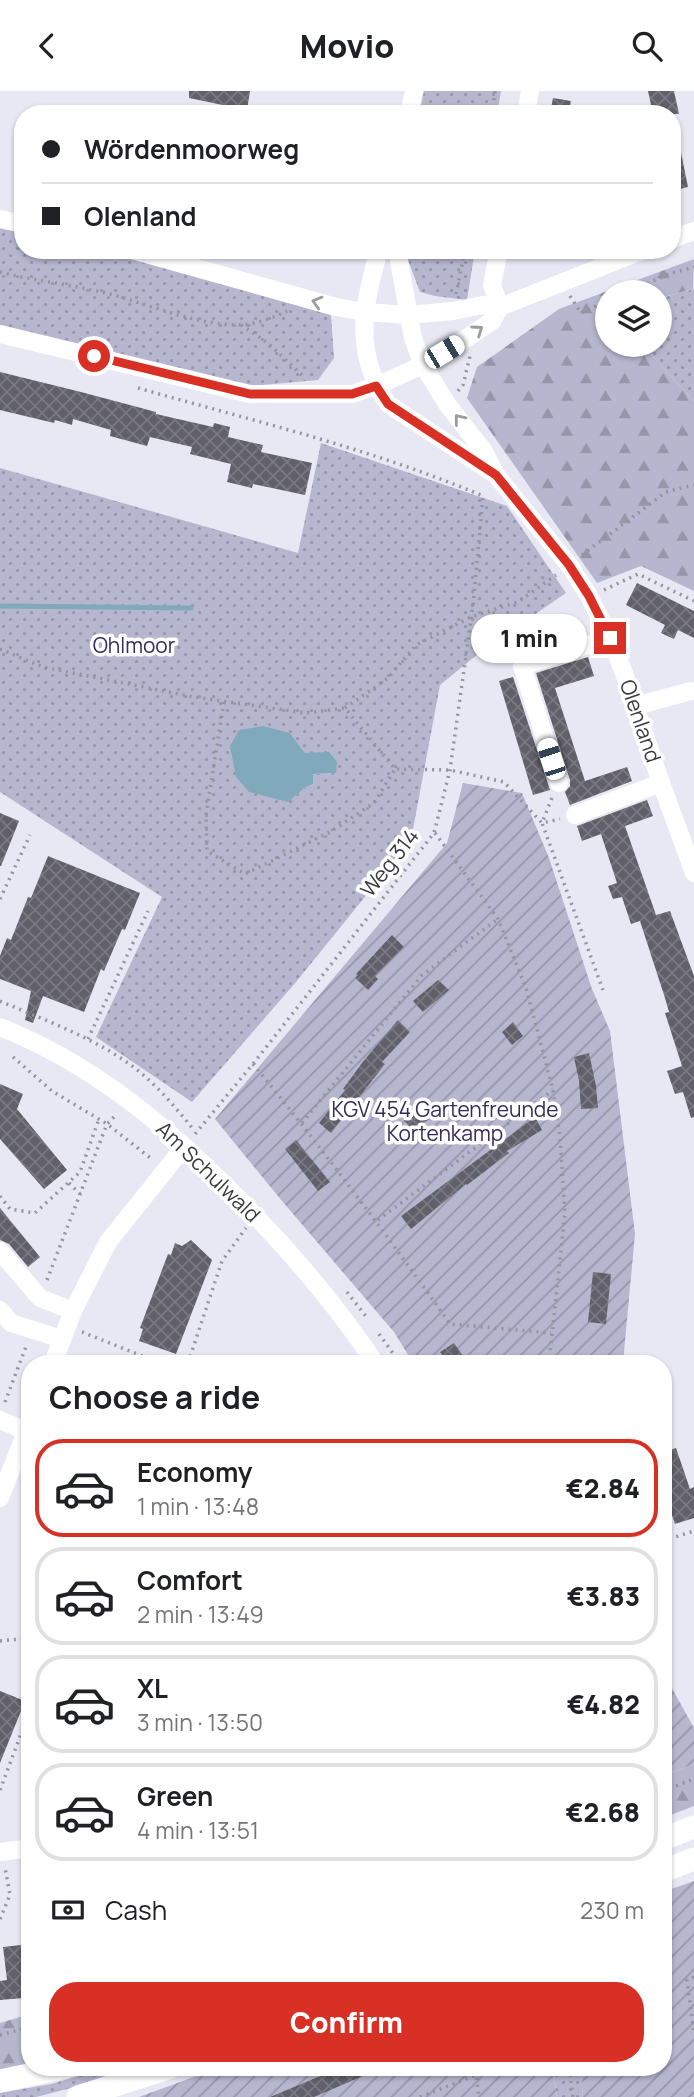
<!DOCTYPE html>
<html lang="en">
<head>
<meta charset="utf-8">
<style>
  :root { --surface:#fff; --page:#f6f6f6; --text:#202124; --muted:#757577; --line:#e0e0e0; --accent:#d93025 }
  body { margin:0; font-family:Manrope,sans-serif; background:var(--page); color:var(--text); height:100vh; display:flex; flex-direction:column; font-size:26px; white-space:nowrap }
  * { box-sizing:border-box; margin:0 }
  p { font-size:23px; color:var(--muted) }
  .icon { flex:none; width:38px; height:38px; fill:none; stroke:currentColor; stroke-width:2; stroke-linecap:round; stroke-linejoin:round }
  .map { position:relative; flex:1; overflow:hidden }
  .drawer { position:absolute; left:21px; top:1264px; width:651px; height:721px; display:flex; flex-direction:column; background:var(--surface); border-radius:28px; box-shadow:0 2px 5px #0004 }
  .drawer>* { flex:none }
  .top-card { position:absolute; left:14px; top:14px; width:667px; height:154px; border-radius:28px; box-shadow:0 2px 5px #0004; display:grid; align-content:center; height:154px; padding:0 28px; background:var(--surface) }
  .buttons { position:absolute; left:595px; top:189px; display:grid; gap:14px }
  .buttons a { display:grid; place-items:center; width:77px; height:77px; border-radius:50%; background:var(--surface); box-shadow:0 2px 5px #0004; font-size:35px }
  .end { position:absolute; width:32px; height:32px; margin:-16px; border:9px solid #d93025; background:#fff; box-shadow:0 0 0 4px #fff }
  .from { border-radius:50% }
  .bubble { position:absolute; height:49px; border-radius:24px; background:var(--surface); box-shadow:0 2px 5px #0004; font-size:23px; font-weight:800; line-height:49px; text-align:center }
  .car { position:absolute; width:21px; height:42px; margin:-21px -10px; border-radius:9px; box-shadow:0 0 5px 2px #0007; background:linear-gradient(#fff 24%,#345 0 40%,#fff 0 76%,#345 0 86%,#fff 0) }
  .top-card b { display:flex; align-items:center; gap:24px; height:66px; font-size:26px }
  .top-card b+b { border-top:2px solid var(--line) }
  .top-card i { width:18px; height:18px; background:var(--text) }
  ul { padding:0; list-style:none }
  li { display:flex; align-items:center; gap:21px; height:98px; margin:0 14px 10px; padding:0 14px; border:4px solid var(--line); border-radius:28px }
  li div { flex:1 }
  li b { display:block; font-size:26px }
  li em { font-style:normal; font-weight:800 }
  li.selected { border-color:var(--accent) }
  li>.icon { width:63px; height:63px; stroke-width:1.5 }
  h2 { padding:0 28px; font-size:32px; line-height:84px }
  .pay { display:flex; align-items:center; gap:18px; height:77px; padding:0 28px; font-size:26px }
  .pay p { margin-inline-start:auto }
  .button { display:flex; gap:14px; margin-top:auto; padding:14px 28px }
  .button a { flex:1; height:80px; border-radius:28px; background:var(--accent); color:#fff; font-size:28px; font-weight:800; line-height:80px; text-align:center }
  header { display:flex; justify-content:space-between; align-items:center; height:91px; padding:0 28px; background:var(--surface); font-size:32px; font-weight:800 }
  .map>svg:first-child { display:block }
</style>
</head>
<body>
<header><svg class="icon" aria-label="back" viewBox="0 0 24 24"><path d="M15 5l-7 7 7 7"/></svg>Movio<svg class="icon" aria-label="search" viewBox="0 0 24 24"><circle cx="10" cy="10" r="6"/><path d="M15 15l6 6"/></svg></header>
<div class="map">
<svg width="694" height="2006" viewBox="0 0 694 2006">
  <defs>
    <pattern id="grass-dots" width="8" height="8" patternUnits="userSpaceOnUse" patternTransform="scale(1.75)"><rect width="8" height="8" fill="#b7b6cf"/><path d="M2 2h.1M6 6h.1" fill="none" stroke="#9695a9" stroke-width="1.8" stroke-linecap="round"/></pattern>
    <pattern id="forest-firs" width="22" height="20" patternUnits="userSpaceOnUse" patternTransform="scale(1.75)"><rect width="22" height="20" fill="#b7b6cf"/><path d="M5 1l3.5 6h-7zM16 11l3.5 6h-7z" fill="#9695a9"/></pattern>
    <pattern id="garden-furrows" width="10" height="10" patternUnits="userSpaceOnUse" patternTransform="scale(1.75)"><rect width="10" height="10" fill="#b7b6cf"/><path d="M-1 1l2-2M0 10L10 0M9 11l2-2" fill="none" stroke="#9695a9"/></pattern>
    <pattern id="building-cross-hatch" width="8" height="8" patternUnits="userSpaceOnUse" patternTransform="scale(1.75)"><rect width="8" height="8" fill="#61606a"/><path d="M0 0l8 8M0 8l8-8" fill="none" stroke="#7a7981"/></pattern>
  </defs>
  <rect width="100%" height="100%" fill="#e8e8f5"/>
  <g fill="url(#grass-dots)" fill-rule="evenodd">
    <path d="M424,0H501L497,23H419Z"/>
    <path d="M0,136L23,142V159H99L148,171L331,224L334,267L318,289L251,295L0,235Z"/>
    <path d="M408,159H475L467,209L435,205L420,201L408,169Z"/>
    <path d="M694,198V310L642,254H660V207Z"/>
    <path d="M321,352L507,415L566,502L483,559L440,594L411,749L296,891L192,1011L96,946L162,806L0,701V377L298,462ZM290,642L305,662L336,682L313,683V693L303,698Z"/>
    <path d="M110,1976H142L102,1989L36,2006H0V2002L51,1993Z"/>
    <path d="M553,1976H580L583,2006H557Z"/>
  </g>
  <g fill="url(#forest-firs)">
    <path d="M694,168L693,198L660,207V201H607V254H642L694,310V500L641,475L597,492L467,307L477,276L559,218Z"/>
    <path d="M694,1673V1715L663,1727V1685Z"/>
    <path d="M30,1923V1976L0,1983V1932Z"/>
  </g>
  <g fill="url(#garden-furrows)">
    <path d="M463,692L522,702L549,767L592,898L610,940L635,1143L623,1272H413L394,1241L282,1110L215,1028L447,752Z"/>
    <path d="M663,1581L694,1637V1673L663,1685Z"/>
    <path d="M694,1790V2006H583L580,1976H663V1801Z"/>
    <path d="M221,1976H553L557,2006H139Z"/>
  </g>
  <path fill="#80a9bc" d="M263,635L290,642L305,662L329,661L337,671L336,682L313,683V693L303,698L288,711L249,701L236,686L230,655L239,639Z"/>
  <g fill="none" stroke-linecap="round" stroke-linejoin="round">
    <path stroke="#80a9bc" stroke-width="5" d="M0,515L191,517"/>
  </g>
  <g fill="url(#building-cross-hatch)">
    <path d="M189,0H250L247,19L189,7Z"/>
    <path d="M648,0H674L679,23H653Z"/>
    <path d="M553,7L571,10L568,23H550Z"/>
    <path d="M679,52L688,96L672,100V53Z"/>
    <path d="M0,281L81,301L156,321V323L213,336L214,332L230,336L228,346L263,354L261,361L312,372L305,404L253,393L252,397L227,391L231,373L190,363L192,356L150,346L147,355L110,345L111,339L73,328L72,334L55,329L54,332L0,319Z"/>
    <path d="M637,492L694,520V547L678,539L674,548L661,542L665,534L626,514Z"/>
    <path d="M578,534L581,544L528,561L524,551Z"/>
    <path d="M588,566L594,585L555,597L585,690L627,676L632,690L570,714L565,701L570,695V689L536,582Z"/>
    <path d="M513,586L550,699L533,704L499,590Z"/>
    <path d="M647,709L653,725L625,735L656,824L670,820L694,885V1026L691,1027L683,1001L675,1003L667,980L682,975L665,922L669,921L665,907L640,830L631,833L622,806L613,808L608,795L617,792L601,743L582,750L577,735Z"/>
    <path d="M0,722L19,730L1,775H0Z"/>
    <path d="M48,765L140,802L125,839L122,838L104,880L101,878L84,921L43,905L33,932L25,929L31,900L0,888V865L7,847L11,849L28,806L31,807Z"/>
    <path d="M392,844L404,856L375,885L378,888L368,899L355,887L358,884L356,883Z"/>
    <path d="M438,889L449,899L423,921L413,910Z"/>
    <path d="M398,929L410,941L382,971L385,973L331,1042L319,1032L345,999L343,998L362,972Z"/>
    <path d="M513,931L523,945L512,954L502,941Z"/>
    <path d="M589,962L596,995L598,1017L581,1018L579,990L574,966Z"/>
    <path d="M0,993L23,1003L17,1018L67,1079L44,1098L0,1048Z"/>
    <path d="M425,1011L435,1024L413,1040L404,1029Z"/>
    <path d="M535,1026L542,1039L507,1060L509,1062L467,1094L466,1093L411,1138L401,1125Z"/>
    <path d="M296,1049L330,1091L318,1100L285,1058Z"/>
    <path d="M0,1117L40,1166L28,1176L9,1153L0,1149Z"/>
    <path d="M191,1149L212,1169L176,1263L139,1250L143,1238L140,1237L168,1163L171,1164L175,1152L182,1155Z"/>
    <path d="M593,1181L611,1183L606,1233L588,1231Z"/>
    <path d="M454,1252L463,1265L452,1272H448L440,1261Z"/>
    <path d="M676,1357L690,1398L694,1396V1427L675,1433L663,1398V1361Z"/>
    <path d="M0,1600L25,1610L0,1672Z"/>
    <path d="M30,1853V1873L24,1874L26,1887L22,1888L24,1907L0,1909V1890L7,1889L3,1856Z"/>
    <path d="M342,1976H384L314,2006H270Z"/>
  </g>
  <g fill="none" stroke-linecap="round" stroke-linejoin="round">
    <g stroke="#94949d" stroke-width="3.5" stroke-dasharray="2 5" stroke-linecap="butt">
      <path d="M492,23L495,0"/>
      <path d="M0,181C36,190 74,194 110,203C150,214 200,235 241,234C256,233 273,227 287,220"/>
      <path d="M628,201L669,183L694,176"/>
      <path d="M456,203L465,159"/>
      <path d="M570,205L581,222L607,210"/>
      <path d="M241,234L268,252L304,286"/>
      <path d="M138,297C254,330 372,358 483,405L473,514L450,679L434,742L253,973L195,1043"/>
      <path d="M458,300L463,294L470,265"/>
      <path d="M582,464L666,401L694,394"/>
      <path d="M604,499L638,483L694,510"/>
      <path d="M0,558L43,576L194,606L306,622L345,617L395,678L450,679L504,691L542,732L560,728"/>
      <path d="M224,611L206,724L207,760L245,783L330,741L374,712L395,678"/>
      <path d="M345,617L388,587L416,554L471,526L518,511L556,484"/>
      <path d="M552,707L542,732L603,899"/>
      <path d="M435,742L498,828L526,897L553,999L560,1046L565,1122L549,1272"/>
      <path d="M0,808L30,744"/>
      <path d="M0,910C46,930 96,947 136,978C158,995 176,1017 193,1038"/>
      <path d="M88,948L148,820"/>
      <path d="M13,966L52,1000L107,1033L153,1069"/>
      <path d="M253,973C322,1057 387,1144 450,1233L551,1242"/>
      <path d="M302,1032L422,884L498,828"/>
      <path d="M69,1092L80,1103"/>
      <path d="M0,1105L10,1118L35,1122L80,1081L99,1028"/>
      <path d="M378,1129L553,999"/>
      <path d="M47,1189L107,1033L117,1023"/>
      <path d="M347,1201L368,1228"/>
      <path d="M82,1241L160,1272"/>
      <path d="M379,1243L400,1272"/>
      <path d="M188,1272L222,1170L246,1137"/>
      <path d="M5,1311L27,1253"/>
      <path d="M663,1450L694,1440"/>
      <path d="M0,1550L30,1547"/>
      <path d="M0,1699L30,1619"/>
      <path d="M663,1700L694,1688"/>
      <path d="M0,1828L10,1804L5,1777"/>
      <path d="M694,1886L687,1889L694,1942"/>
      <path d="M28,1908L30,1903"/>
      <path d="M0,1944L30,1936"/>
      <path d="M569,1976L573,2006"/>
      <path d="M420,2006L476,1984L479,2006"/>
    </g>
    <g stroke="#fff" stroke-width="18">
      <path d="M409,23L414,0"/>
      <path d="M526,23L530,0"/>
      <path d="M0,128L23,133"/>
      <path d="M672,148L694,140"/>
      <path d="M132,159L336,216L364,221L408,224L453,220L483,214L500,216L644,159"/>
      <path d="M379,159C363,216 353,261 388,313L496,384"/>
      <path d="M397,159L413,247L423,274L447,313L483,359L496,384L569,474L589,505L610,547L624,582L661,692L694,782"/>
      <path d="M499,159L492,194L500,216"/>
      <path d="M0,243L250,303H352L376,295L423,274L464,249L492,230L500,216"/>
      <path d="M635,615L691,600"/>
      <path d="M559,692L522,575L610,547"/>
      <path d="M575,724L661,692"/>
      <path d="M0,936C94,973 169,1037 240,1109C289,1159 336,1213 375,1272"/>
      <path d="M0,1160L40,1207L73,1220"/>
      <path d="M0,1219L11,1232L62,1248"/>
      <path d="M53,1272L73,1220L108,1151L184,1056"/>
      <path d="M0,1329L26,1340"/>
      <path d="M0,1407L30,1331"/>
      <path d="M0,1761L30,1757"/>
    </g>
    <g stroke="#fff" stroke-width="23">
      <path d="M663,1748L694,1736"/>
      <path d="M663,1780L694,1768"/>
      <path d="M0,1990L66,1976"/>
      <path d="M78,2006L171,1976"/>
    </g>
  </g>
  <defs><path id="oneway-chevron" d="M-2-3.5L2.5 0L-2 3.5" fill="none" stroke-width="1.6" stroke-linecap="round" stroke-linejoin="round" transform="scale(1.75)"/></defs>
  <g stroke="#9c9c9e">
    <use href="#oneway-chevron" transform="translate(317 211) rotate(-164)"/>
    <use href="#oneway-chevron" transform="translate(478 239) rotate(-35)"/>
    <use href="#oneway-chevron" transform="translate(459 328) rotate(-129)"/>
  </g>
  <g fill="none" stroke-linecap="round" stroke-linejoin="round">
    <path stroke="#d93025" stroke-width="9" d="M94,265L250,303H352L376,295L388,313L496,384L569,474L589,505L610,547"/>
  </g>
  <g text-anchor="middle" stroke-width="7" stroke-linejoin="round" paint-order="stroke">
    <g font-size="21" fill="#322c5c" stroke="#fff">
      <text x="134" y="562">Ohlmoor</text>
      <text x="445" y="1026">KGV 454 Gartenfreunde<tspan x="445" dy="24">Kortenkamp</tspan></text>
    </g>
    <g font-size="21" fill="#39393e" stroke="#fff">
      <text transform="translate(640 630) rotate(71)" y="7">Olenland</text>
      <text transform="translate(390 772) rotate(-52)" y="7">Weg 314</text>
      <text transform="translate(208 1081) rotate(44)" y="7">Am Schulwald</text>
    </g>
  </g>
</svg>
<div class="buttons">
<a><svg class="icon" aria-label="layers" viewBox="0 0 24 24"><path d="M12 4l9 5-9 5-9-5zM3 14l9 5 9-5"/></svg></a>
</div>
<i class="end from" style="left:94px;top:265px"></i>
<i class="end" style="left:610px;top:547px"></i>
<div class="bubble" style="left:471px;top:523px;width:116px">1 min</div>
<i class="car" style="left:444px;top:261px;rotate:59deg"></i>
<i class="car" style="left:551px;top:668px;rotate:342deg"></i>
<div class="top-card">
<b><i class="from"></i>Wördenmoorweg</b>
<b><i></i>Olenland</b>
</div>
<section class="drawer">
<h2>Choose a ride</h2>
<ul>
<li class="selected"><svg class="icon" aria-label="car" viewBox="0 0 24 24"><path d="M5 17H2v-5l4-1 3-4h7l3 4 3 1v5h-3M9 17h6M6 11h13"/><circle cx="7" cy="17" r="2"/><circle cx="17" cy="17" r="2"/></svg><div><b>Economy</b><p>1 min · 13:48</p></div><em>€2.84</em></li>
<li><svg class="icon" aria-label="car" viewBox="0 0 24 24"><path d="M5 17H2v-5l4-1 3-4h7l3 4 3 1v5h-3M9 17h6M6 11h13"/><circle cx="7" cy="17" r="2"/><circle cx="17" cy="17" r="2"/></svg><div><b>Comfort</b><p>2 min · 13:49</p></div><em>€3.83</em></li>
<li><svg class="icon" aria-label="car" viewBox="0 0 24 24"><path d="M5 17H2v-5l4-1 3-4h7l3 4 3 1v5h-3M9 17h6M6 11h13"/><circle cx="7" cy="17" r="2"/><circle cx="17" cy="17" r="2"/></svg><div><b>XL</b><p>3 min · 13:50</p></div><em>€4.82</em></li>
<li><svg class="icon" aria-label="car" viewBox="0 0 24 24"><path d="M5 17H2v-5l4-1 3-4h7l3 4 3 1v5h-3M9 17h6M6 11h13"/><circle cx="7" cy="17" r="2"/><circle cx="17" cy="17" r="2"/></svg><div><b>Green</b><p>4 min · 13:51</p></div><em>€2.68</em></li>
</ul>
<div class="pay"><svg class="icon" aria-label="cash" viewBox="0 0 24 24"><path d="M3 7h18v10H3z"/><circle cx="12" cy="12" r="2"/></svg>Cash<p>230 m</p></div>
<div class="button"><a>Confirm</a></div>
</section>
</div>
</body>
</html>
